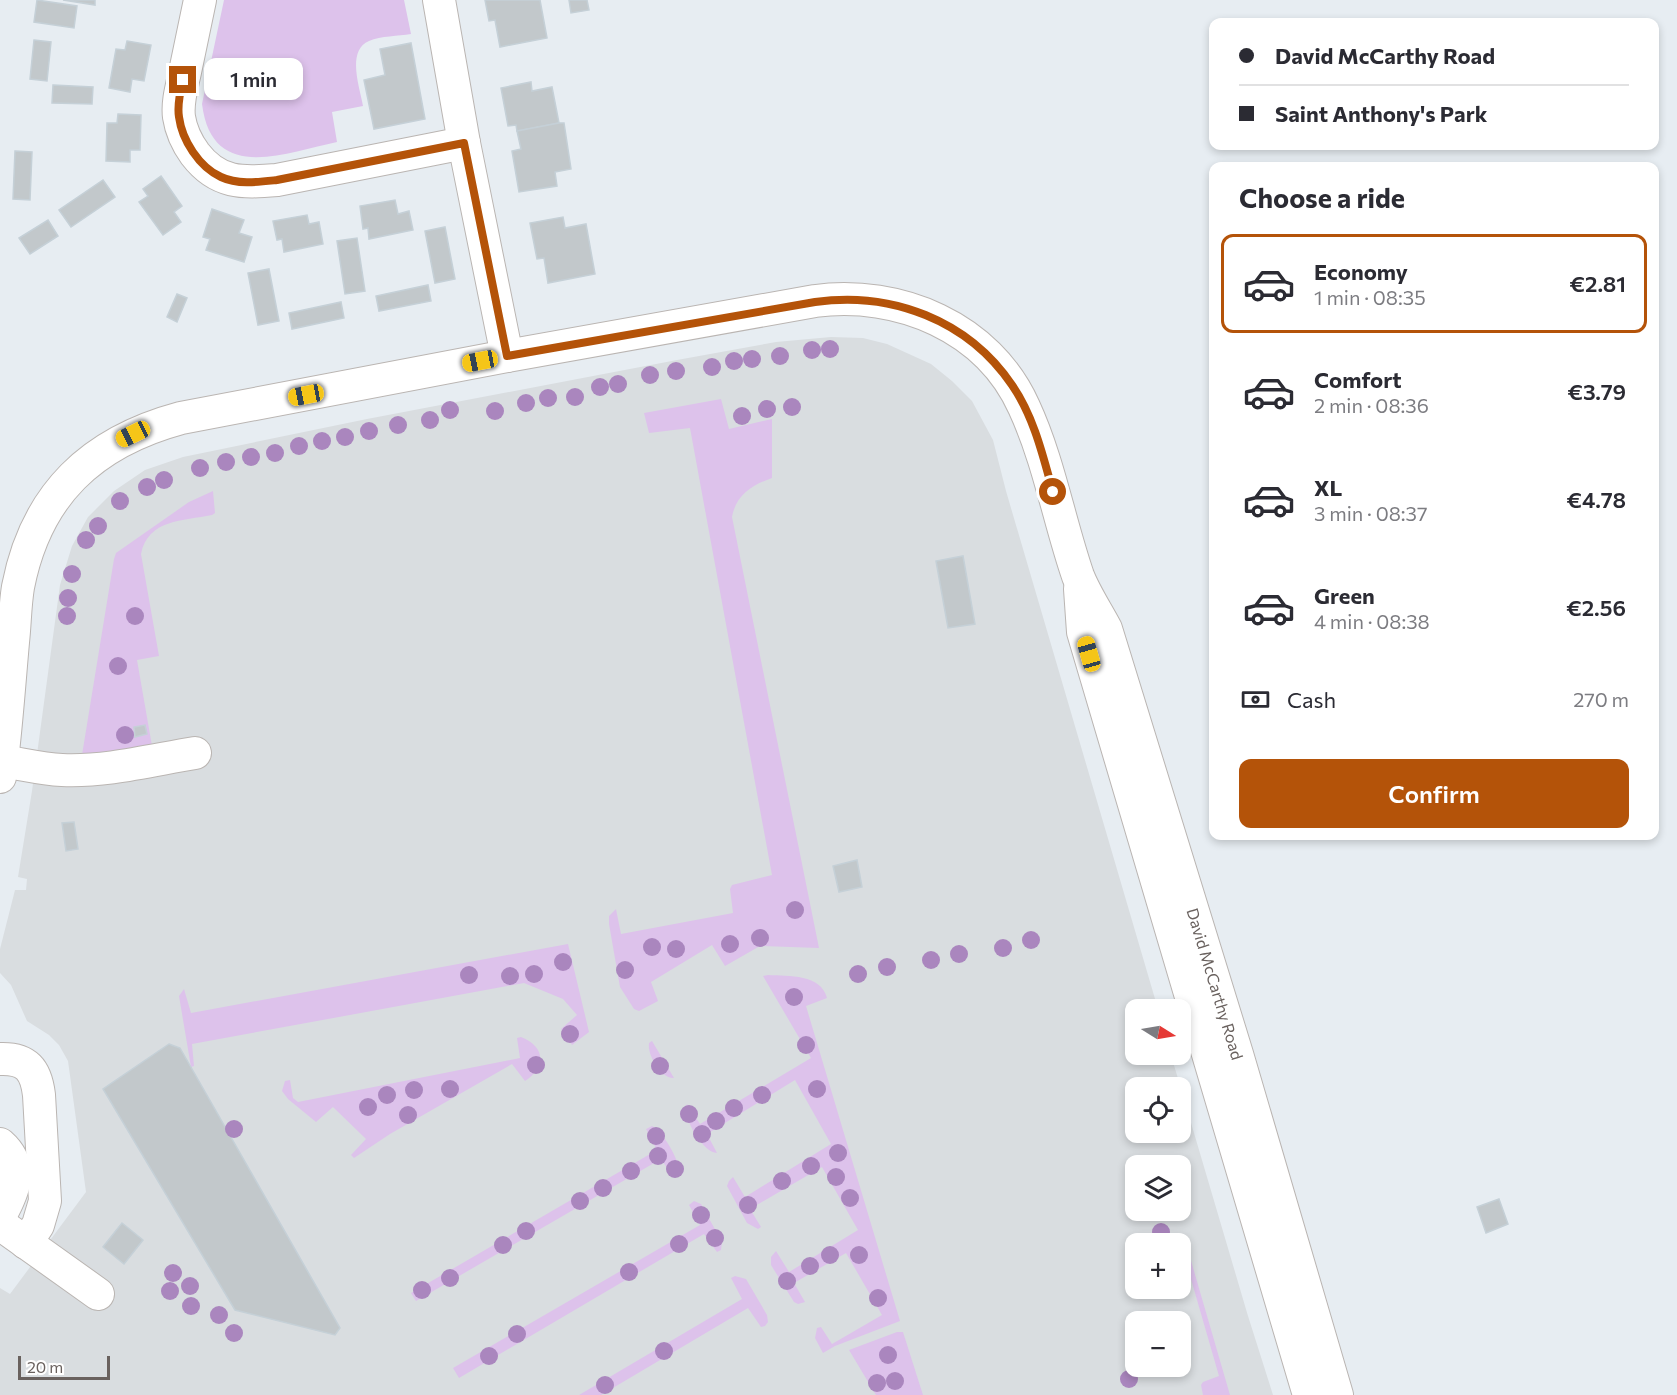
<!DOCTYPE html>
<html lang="en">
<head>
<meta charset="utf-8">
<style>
  :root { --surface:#fff; --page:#f2f2f3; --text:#2b2b33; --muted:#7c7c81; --line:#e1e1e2; --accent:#b45309 }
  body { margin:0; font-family:Commissioner,sans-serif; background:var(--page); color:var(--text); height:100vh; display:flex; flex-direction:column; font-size:22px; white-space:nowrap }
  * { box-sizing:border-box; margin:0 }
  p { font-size:20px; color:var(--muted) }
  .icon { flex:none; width:33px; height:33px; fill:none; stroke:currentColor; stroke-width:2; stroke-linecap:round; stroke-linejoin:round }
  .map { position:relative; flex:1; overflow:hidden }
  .drawer { position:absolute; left:1209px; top:162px; width:450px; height:678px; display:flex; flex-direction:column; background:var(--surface); border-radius:12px; box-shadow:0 3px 9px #0003 }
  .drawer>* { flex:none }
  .guide { position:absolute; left:1209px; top:18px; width:450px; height:132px; border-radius:12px; box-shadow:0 3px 9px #0003; display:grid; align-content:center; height:132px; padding:0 30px; background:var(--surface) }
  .needle { width:39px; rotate:101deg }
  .tools { position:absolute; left:1125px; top:999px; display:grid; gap:12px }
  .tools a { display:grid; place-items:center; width:66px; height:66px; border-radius:12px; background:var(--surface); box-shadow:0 3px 9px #0003; font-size:30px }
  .scale { position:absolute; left:18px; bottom:15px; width:92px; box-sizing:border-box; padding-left:6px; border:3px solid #69615e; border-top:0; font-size:16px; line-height:21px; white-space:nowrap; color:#69615e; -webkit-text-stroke:4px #fff; paint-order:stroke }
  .end { position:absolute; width:27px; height:27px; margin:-14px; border:8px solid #b45309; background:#fff; box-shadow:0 0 0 3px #fff }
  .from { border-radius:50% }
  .bubble { position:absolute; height:42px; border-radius:12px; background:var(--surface); box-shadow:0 3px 9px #0003; font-size:20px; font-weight:600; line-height:42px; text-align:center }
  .car { position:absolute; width:18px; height:36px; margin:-18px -9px; border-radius:8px; box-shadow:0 0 4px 2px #0007; background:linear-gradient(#f5c518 24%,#345 0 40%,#f5c518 0 76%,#345 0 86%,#f5c518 0) }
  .guide b { display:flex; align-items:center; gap:21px; height:57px; font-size:22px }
  .guide b+b { border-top:2px solid var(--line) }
  .guide i { width:15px; height:15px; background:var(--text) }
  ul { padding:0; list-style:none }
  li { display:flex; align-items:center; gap:18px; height:99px; margin:0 12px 9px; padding:0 18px; border:3px solid transparent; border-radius:12px }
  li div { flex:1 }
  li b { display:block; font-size:22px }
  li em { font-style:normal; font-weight:600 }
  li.selected { border-color:var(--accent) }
  li>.icon { width:54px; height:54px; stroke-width:1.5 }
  h2 { padding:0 30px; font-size:27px; line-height:72px }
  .pay { display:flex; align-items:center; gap:15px; height:66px; padding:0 30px; font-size:22px }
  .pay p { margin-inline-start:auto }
  .action { display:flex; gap:12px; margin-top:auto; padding:12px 30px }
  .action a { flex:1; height:69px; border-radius:12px; background:var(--accent); color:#fff; font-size:24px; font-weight:600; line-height:69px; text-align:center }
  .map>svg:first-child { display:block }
</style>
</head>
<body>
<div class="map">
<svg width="1677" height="1395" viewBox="0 0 1677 1395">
  <rect width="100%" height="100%" fill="#e7edf2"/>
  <path fill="#d9dde0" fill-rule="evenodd" d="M831,337L863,338L887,344L931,364L952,381L972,401L993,440L1006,491L1158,1009L1136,1010V1054L1171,1055L1248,1316L1273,1395H0V1288L10,1294L86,1192L68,1061L59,1045L49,1035L27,1021L11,985L0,973V949L15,890H26L27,879L18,877L32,791L60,585L72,546L88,517L114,491L145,470L183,457L367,419L677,360L776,342ZM1136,1088H1180V1132H1136ZM1136,1166H1180V1210H1136ZM1136,1244H1180V1288H1136ZM1136,1322H1180V1366H1136Z"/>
  <g fill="#ddc2eb">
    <path d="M224,0H404L411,34C398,36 381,36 369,41C346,51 360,88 363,106L332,112L337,142C285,153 212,184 202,104Z"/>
    <path d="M721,399L729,429L772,419V478C752,485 736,495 732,517L819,948L760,946L725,966L712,945L651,982L658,1001L639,1011L634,1009L620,987L609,924V916L616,909L621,934L733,913L730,889L732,885L772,875L690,428L649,433L644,413Z"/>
    <path d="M213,491L215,513L212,515C183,521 148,519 141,554L159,656L137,660L152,746L82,755L114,559L116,553L189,502Z"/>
    <path d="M568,944L589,1032L572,1045L561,1029L577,1015L563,999L524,983L192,1044L194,1066L191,1067L179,996L184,989L191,1013Z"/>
    <path d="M768,975C789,976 821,974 827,998L806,1006L900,1321L835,1346L823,1353L815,1338L817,1328L821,1327L832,1344L882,1315L846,1253L794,1283L805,1302L798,1304L794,1302L771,1265V1257L776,1251L789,1272L858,1230L822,1167L750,1209L761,1227L758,1229L747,1223L727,1186L729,1181L733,1177L745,1197L831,1144L795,1080L707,1134L717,1153C703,1153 681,1116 687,1104L700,1124L811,1058L763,976Z"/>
    <path d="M521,1037C545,1046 547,1067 525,1081L512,1064L390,1134L354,1158L351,1155L366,1139L333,1107L316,1122L288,1099L282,1091L285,1081L290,1080L293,1098L298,1102L520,1058L517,1038Z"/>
    <path d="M652,1041L674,1078C661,1079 647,1055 649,1043Z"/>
    <path d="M652,1126C662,1130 683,1165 679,1175L674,1178L661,1159L416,1301L411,1293L657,1150L646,1129Z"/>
    <path d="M694,1201L701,1204L722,1242L721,1250L717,1252L704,1234L459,1378L453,1368L700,1225L689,1205Z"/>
    <path d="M1185,1240L1230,1395H1203L1201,1385L1203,1382L1219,1376L1180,1241Z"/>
    <path d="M735,1276L746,1279L767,1315L768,1322L765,1326L761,1327L748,1308L601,1395H579L742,1299L731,1278Z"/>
    <path d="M897,1332H903L923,1395H876L849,1350Z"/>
  </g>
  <g fill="#c2c8cb" stroke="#c5d0d7" stroke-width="1.5">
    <path d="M37,0L77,6L74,28L34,22Z"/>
    <path d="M63,0H95V5Z"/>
    <path d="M485,0H540L547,38L500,47L495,20L489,21Z"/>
    <path d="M569,0H587L589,10L571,13Z"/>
    <path d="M34,40L51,42L47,81L30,79Z"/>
    <path d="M127,41L151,45L144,81L132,79L130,92L109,88L116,49L125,50Z"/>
    <path d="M411,43L425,119L374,129L364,80L385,75L380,49Z"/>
    <path d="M531,82L532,91L552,87L559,123L517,131L516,125L508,126L501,88Z"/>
    <path d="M53,85L93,87L92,104L52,103Z"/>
    <path d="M118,114L141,115L140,150H130V162L106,161L107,123H117Z"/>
    <path d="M559,123H564L571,169L555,172L557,186L519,192L512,151L521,149L517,131Z"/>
    <path d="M15,151L32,152L30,200L13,199Z"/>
    <path d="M161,176L182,206L174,212L181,222L163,235L139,202L148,196L143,189Z"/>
    <path d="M103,180L115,197L71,227L59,210Z"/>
    <path d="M395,200L398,214L409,211L413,230L369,239L368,228L363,229L360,206Z"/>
    <path d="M212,209L244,220L239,233L252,237L244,262L206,250L210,239L203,237Z"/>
    <path d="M307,215L309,224L319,222L323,244L284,252L282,239L277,240L273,221Z"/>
    <path d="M563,217L565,228L586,224L595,274L548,283L544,258L537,259L530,223Z"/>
    <path d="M48,220L58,236L30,254L19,238Z"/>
    <path d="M445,227L455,279L435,283L425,231Z"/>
    <path d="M357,238L365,291L345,294L337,241Z"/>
    <path d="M269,269L279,321L258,325L248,273Z"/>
    <path d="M428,285L431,301L379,311L376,296Z"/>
    <path d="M177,294L187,298L177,322L167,317Z"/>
    <path d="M341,302L344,318L292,329L289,313Z"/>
    <path d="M963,556L975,624L948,628L936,561Z"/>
    <path d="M145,725L147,734L135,737L134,727Z"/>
    <path d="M74,822L78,849L66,851L62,823Z"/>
    <path d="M857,860L862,887L839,892L833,866Z"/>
    <path d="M169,1044L180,1048L340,1328L335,1335L235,1310L103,1089Z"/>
    <path d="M1499,1199L1508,1224L1486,1233L1477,1207Z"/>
    <path d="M122,1223L143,1240L124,1264L103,1247Z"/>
  </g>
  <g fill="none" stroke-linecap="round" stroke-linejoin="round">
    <defs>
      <g id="minor">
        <path d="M200,0C195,24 190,48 185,72C182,86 177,102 179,117C181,130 187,143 195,154C218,184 242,183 277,180L464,143"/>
        <path d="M439,0L464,143L507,356"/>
        <path d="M1080,589L1083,632L1309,1395"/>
        <path d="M2,761C22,764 42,769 62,770C106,772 152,760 195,753"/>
        <path d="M0,777C6,732 9,687 13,642C15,624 15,605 18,587C36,494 92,442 181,418L507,356L815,301C899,290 988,327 1024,407C1049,461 1059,521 1078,576C1085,594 1097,612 1106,629L1237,1054L1337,1395"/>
        <path d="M0,1059C27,1058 36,1070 39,1095L45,1201L38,1225L26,1243"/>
        <path d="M0,1144C25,1166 14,1191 0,1216"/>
        <path d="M0,1224L98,1294"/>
      </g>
    </defs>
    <use href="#minor" stroke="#bab5b2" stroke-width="34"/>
    <use href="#minor" stroke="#fff" stroke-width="32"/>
  </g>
  <g fill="#aa86be">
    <circle cx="830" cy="349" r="9"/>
    <circle cx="812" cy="350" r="9"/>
    <circle cx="780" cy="356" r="9"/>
    <circle cx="752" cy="359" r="9"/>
    <circle cx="734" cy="361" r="9"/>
    <circle cx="712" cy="367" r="9"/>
    <circle cx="676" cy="371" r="9"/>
    <circle cx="650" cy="375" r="9"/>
    <circle cx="618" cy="384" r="9"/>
    <circle cx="600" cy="387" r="9"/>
    <circle cx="575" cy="397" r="9"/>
    <circle cx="548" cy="398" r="9"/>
    <circle cx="526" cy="403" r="9"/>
    <circle cx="792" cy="407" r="9"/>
    <circle cx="767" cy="409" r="9"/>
    <circle cx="450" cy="410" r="9"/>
    <circle cx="495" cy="411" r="9"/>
    <circle cx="742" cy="416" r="9"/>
    <circle cx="430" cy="420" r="9"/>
    <circle cx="398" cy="425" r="9"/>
    <circle cx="369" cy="431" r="9"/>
    <circle cx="345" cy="437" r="9"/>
    <circle cx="322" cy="441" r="9"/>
    <circle cx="299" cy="446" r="9"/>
    <circle cx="275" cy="453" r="9"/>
    <circle cx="251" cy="457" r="9"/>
    <circle cx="226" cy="462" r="9"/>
    <circle cx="200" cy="468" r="9"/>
    <circle cx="164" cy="480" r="9"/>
    <circle cx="147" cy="487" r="9"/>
    <circle cx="120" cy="501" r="9"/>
    <circle cx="98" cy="526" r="9"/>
    <circle cx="86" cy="540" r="9"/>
    <circle cx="72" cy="574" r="9"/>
    <circle cx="68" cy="598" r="9"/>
    <circle cx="67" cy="616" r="9"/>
    <circle cx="135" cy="616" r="9"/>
    <circle cx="118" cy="666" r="9"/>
    <circle cx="125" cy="735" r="9"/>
    <circle cx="795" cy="910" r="9"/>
    <circle cx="760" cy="938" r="9"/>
    <circle cx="1031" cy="940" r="9"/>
    <circle cx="730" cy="944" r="9"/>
    <circle cx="652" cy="947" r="9"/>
    <circle cx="1003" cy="948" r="9"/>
    <circle cx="676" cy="949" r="9"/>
    <circle cx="959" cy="954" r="9"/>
    <circle cx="931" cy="960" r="9"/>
    <circle cx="563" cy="962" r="9"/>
    <circle cx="887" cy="967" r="9"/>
    <circle cx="625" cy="970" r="9"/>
    <circle cx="534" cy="974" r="9"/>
    <circle cx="858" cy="974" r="9"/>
    <circle cx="469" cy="975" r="9"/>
    <circle cx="510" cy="976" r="9"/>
    <circle cx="794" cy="997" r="9"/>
    <circle cx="570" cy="1034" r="9"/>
    <circle cx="806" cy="1045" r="9"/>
    <circle cx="536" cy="1065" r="9"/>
    <circle cx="660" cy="1066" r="9"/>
    <circle cx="450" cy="1089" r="9"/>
    <circle cx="817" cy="1089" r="9"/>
    <circle cx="414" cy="1090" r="9"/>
    <circle cx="387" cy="1095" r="9"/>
    <circle cx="762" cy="1095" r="9"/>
    <circle cx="368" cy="1107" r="9"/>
    <circle cx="734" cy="1108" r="9"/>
    <circle cx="689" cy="1114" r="9"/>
    <circle cx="408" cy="1115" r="9"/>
    <circle cx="716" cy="1121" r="9"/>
    <circle cx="234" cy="1129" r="9"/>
    <circle cx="702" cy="1134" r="9"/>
    <circle cx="656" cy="1136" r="9"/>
    <circle cx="838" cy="1153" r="9"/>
    <circle cx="658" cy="1156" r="9"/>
    <circle cx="811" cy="1166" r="9"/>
    <circle cx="675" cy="1169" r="9"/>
    <circle cx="631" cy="1171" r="9"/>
    <circle cx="836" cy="1177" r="9"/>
    <circle cx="782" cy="1181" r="9"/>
    <circle cx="603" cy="1188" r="9"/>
    <circle cx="850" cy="1198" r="9"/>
    <circle cx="580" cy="1201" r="9"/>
    <circle cx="748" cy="1205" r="9"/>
    <circle cx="701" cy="1215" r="9"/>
    <circle cx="526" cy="1231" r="9"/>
    <circle cx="1161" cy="1232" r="9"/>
    <circle cx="715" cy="1238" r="9"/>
    <circle cx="679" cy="1244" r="9"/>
    <circle cx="503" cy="1245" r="9"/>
    <circle cx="830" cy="1255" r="9"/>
    <circle cx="859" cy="1255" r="9"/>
    <circle cx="810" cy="1266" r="9"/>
    <circle cx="629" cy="1272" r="9"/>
    <circle cx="173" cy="1273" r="9"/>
    <circle cx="450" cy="1278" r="9"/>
    <circle cx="787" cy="1281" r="9"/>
    <circle cx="190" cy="1286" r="9"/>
    <circle cx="422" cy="1290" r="9"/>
    <circle cx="170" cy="1291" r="9"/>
    <circle cx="878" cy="1298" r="9"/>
    <circle cx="191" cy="1306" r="9"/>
    <circle cx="219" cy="1315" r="9"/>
    <circle cx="234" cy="1333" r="9"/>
    <circle cx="517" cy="1334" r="9"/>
    <circle cx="664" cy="1351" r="9"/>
    <circle cx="888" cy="1355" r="9"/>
    <circle cx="489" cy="1356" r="9"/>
    <circle cx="1129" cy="1379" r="9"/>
    <circle cx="895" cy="1381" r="9"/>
    <circle cx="877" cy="1383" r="9"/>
    <circle cx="605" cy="1385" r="9"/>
  </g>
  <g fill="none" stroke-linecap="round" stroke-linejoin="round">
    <path stroke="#b45309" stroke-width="8" d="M183,80C180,92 177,105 179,117C182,140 199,167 221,177C238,185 259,182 277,180L464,143L507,356L815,302C891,291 968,320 1012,385C1034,417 1043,456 1053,492"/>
  </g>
  <g text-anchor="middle" stroke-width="4.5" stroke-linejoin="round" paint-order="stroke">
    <g font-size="16" fill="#69615e" stroke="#fff">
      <text transform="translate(1215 984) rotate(73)" y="6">David McCarthy Road</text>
    </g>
  </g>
</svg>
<div class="tools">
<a><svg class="needle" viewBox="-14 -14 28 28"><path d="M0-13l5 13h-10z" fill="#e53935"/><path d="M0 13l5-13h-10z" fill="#7c7c81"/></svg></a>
<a><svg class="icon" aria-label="locate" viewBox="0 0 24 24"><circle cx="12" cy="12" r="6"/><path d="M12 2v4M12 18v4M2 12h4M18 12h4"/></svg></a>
<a><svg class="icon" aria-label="layers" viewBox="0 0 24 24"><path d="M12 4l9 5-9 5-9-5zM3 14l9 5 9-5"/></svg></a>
<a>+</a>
<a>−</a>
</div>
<div class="scale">20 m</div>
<i class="end from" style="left:1053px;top:492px"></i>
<i class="end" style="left:183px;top:80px"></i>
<div class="bubble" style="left:204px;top:58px;width:99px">1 min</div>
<i class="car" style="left:480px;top:361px;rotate:259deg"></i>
<i class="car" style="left:306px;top:395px;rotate:259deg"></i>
<i class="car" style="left:133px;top:434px;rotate:244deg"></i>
<i class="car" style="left:1089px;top:654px;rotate:344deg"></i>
<div class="guide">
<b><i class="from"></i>David McCarthy Road</b>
<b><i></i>Saint Anthony's Park</b>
</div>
<section class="drawer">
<h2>Choose a ride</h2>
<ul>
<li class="selected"><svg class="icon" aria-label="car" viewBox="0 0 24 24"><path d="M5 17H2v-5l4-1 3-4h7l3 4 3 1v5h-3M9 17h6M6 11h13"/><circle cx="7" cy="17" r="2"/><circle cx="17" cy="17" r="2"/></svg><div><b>Economy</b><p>1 min · 08:35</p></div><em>€2.81</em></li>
<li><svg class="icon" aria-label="car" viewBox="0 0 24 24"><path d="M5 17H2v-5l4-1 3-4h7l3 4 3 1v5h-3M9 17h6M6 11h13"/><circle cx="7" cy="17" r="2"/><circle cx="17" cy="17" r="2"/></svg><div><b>Comfort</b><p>2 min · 08:36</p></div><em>€3.79</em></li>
<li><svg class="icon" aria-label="car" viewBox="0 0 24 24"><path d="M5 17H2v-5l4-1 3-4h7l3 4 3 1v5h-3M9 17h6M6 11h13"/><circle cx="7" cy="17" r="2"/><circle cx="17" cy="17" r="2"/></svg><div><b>XL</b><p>3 min · 08:37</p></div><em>€4.78</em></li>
<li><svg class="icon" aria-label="car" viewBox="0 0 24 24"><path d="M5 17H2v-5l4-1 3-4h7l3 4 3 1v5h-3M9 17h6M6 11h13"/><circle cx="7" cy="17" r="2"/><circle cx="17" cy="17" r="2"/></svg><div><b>Green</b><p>4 min · 08:38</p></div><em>€2.56</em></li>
</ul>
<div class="pay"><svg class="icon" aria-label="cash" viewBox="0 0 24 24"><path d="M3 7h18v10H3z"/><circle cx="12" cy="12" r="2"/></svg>Cash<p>270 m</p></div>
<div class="action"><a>Confirm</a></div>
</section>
</div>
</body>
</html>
